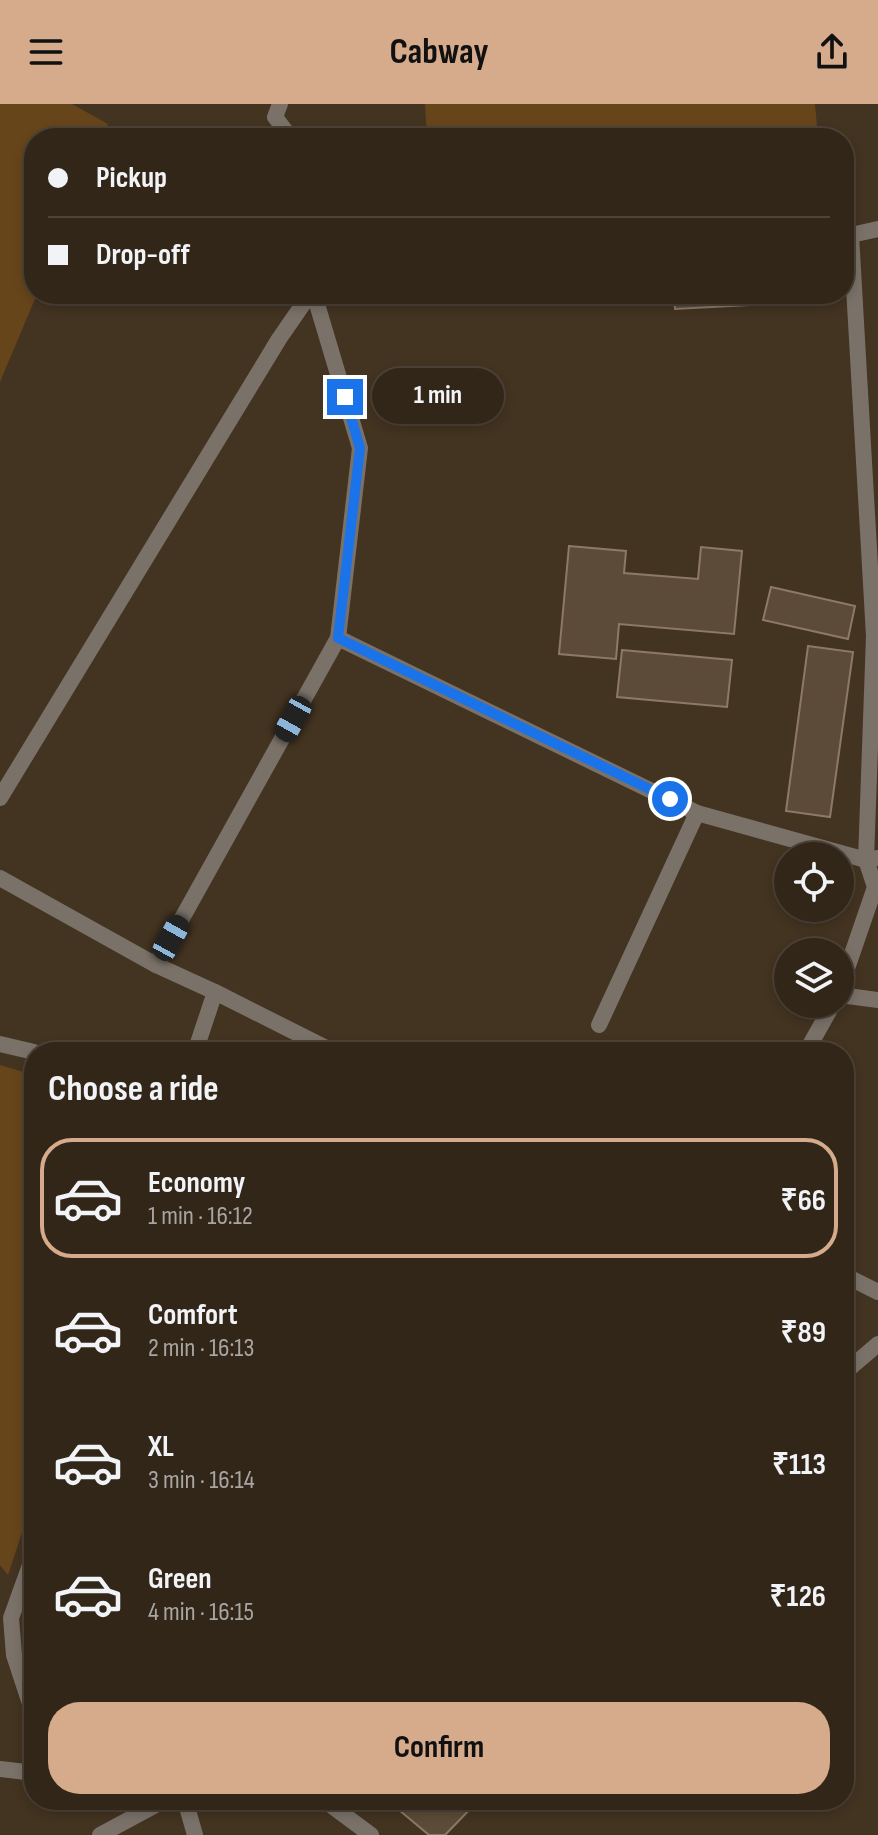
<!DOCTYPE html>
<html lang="en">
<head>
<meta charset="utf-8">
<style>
  :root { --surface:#322619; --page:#3d3226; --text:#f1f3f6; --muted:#a8a5a2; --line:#4d4338; --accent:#d6ab8b }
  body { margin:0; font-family:"Sofia Sans Condensed",sans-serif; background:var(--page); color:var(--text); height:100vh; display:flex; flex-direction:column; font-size:30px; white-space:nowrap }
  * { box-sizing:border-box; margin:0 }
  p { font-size:26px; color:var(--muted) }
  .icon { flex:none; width:44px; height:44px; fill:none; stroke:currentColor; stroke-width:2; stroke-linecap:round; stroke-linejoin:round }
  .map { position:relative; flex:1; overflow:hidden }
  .sheet { position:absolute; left:24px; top:938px; width:830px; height:768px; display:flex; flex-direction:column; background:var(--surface); border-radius:32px; box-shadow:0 4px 12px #0003,0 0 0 2px var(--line) }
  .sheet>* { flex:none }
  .hud { position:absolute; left:24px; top:24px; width:830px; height:176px; border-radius:32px; box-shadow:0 4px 12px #0003,0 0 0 2px var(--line); display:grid; align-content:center; height:176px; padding:0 24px; background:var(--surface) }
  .tools { position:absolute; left:774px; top:738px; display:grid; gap:16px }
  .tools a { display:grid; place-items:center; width:80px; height:80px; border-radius:50%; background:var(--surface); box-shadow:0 4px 12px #0003,0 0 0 2px var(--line); font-size:40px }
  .end { position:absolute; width:36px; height:36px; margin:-18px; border:10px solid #1a73e8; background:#fff; box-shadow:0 0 0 4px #fff }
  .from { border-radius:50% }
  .bubble { position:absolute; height:56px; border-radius:28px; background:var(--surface); box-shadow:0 4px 12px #0003,0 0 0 2px var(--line); font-size:26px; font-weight:700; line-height:56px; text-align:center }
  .car { position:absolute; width:24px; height:48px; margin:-24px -12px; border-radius:10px; box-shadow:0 0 6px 2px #0007; background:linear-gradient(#222 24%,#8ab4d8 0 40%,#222 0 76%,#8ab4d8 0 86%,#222 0) }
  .hud b { display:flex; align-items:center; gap:28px; height:76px; font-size:30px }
  .hud b+b { border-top:2px solid var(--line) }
  .hud i { width:20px; height:20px; background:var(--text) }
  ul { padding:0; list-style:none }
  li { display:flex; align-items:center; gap:24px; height:120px; margin:0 16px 12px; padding:0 8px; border:4px solid transparent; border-radius:32px }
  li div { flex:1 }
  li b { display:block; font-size:30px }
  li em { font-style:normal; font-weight:700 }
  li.current { border-color:var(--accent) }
  li>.icon { width:72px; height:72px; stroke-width:1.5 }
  h2 { padding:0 24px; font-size:36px; line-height:96px }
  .button { display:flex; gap:16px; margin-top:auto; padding:16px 24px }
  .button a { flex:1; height:92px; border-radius:32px; background:var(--accent); color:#111; font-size:32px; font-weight:700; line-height:92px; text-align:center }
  header { display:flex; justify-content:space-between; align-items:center; height:104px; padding:0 24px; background:var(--accent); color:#111; font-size:36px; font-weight:700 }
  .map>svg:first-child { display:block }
</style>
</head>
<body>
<header><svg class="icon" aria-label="menu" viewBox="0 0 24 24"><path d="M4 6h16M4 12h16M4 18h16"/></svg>Cabway<svg class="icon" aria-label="share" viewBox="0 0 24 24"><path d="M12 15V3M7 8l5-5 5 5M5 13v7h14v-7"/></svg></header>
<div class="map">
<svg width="878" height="1731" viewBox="0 0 878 1731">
  <rect width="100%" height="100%" fill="#433321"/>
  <g fill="#67451b">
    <path d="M0,0H72L108,20L103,34H34V190H37L0,278Z"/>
    <path d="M425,0H815L818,34H427Z"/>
    <path d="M0,961L34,971V1392L8,1471L0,1461Z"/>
  </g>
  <g fill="#5c4b38" stroke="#8d7a66" stroke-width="2">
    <path d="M674,190H825V197L675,205Z"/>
    <path d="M569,442L626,447L624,469L698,475L701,443L742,447L734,530L619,520L616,555L559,550Z"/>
    <path d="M771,483L855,502L848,535L763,516Z"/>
    <path d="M808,542L853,548L830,713L786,707Z"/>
    <path d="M622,546L732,556L727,603L617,593Z"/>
    <path d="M387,1696H475L477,1698L445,1731H429Z"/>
  </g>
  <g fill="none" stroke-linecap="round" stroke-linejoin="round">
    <g stroke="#7a7269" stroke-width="16">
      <path d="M280,0L275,13L291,34"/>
      <path d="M338,534L697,709L866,756L878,754"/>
      <path d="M0,694L279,235L310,190"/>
      <path d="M0,774L156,861L215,888L334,948"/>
      <path d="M156,861L338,534L360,344L314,190"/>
      <path d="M840,885L875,783L866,756L874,532L851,131L878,125"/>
      <path d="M840,891L878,896"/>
      <path d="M599,921L697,709"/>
      <path d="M0,940L34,948"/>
      <path d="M195,948L215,888"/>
      <path d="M806,948L833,900"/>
      <path d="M844,1171L878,1188"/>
      <path d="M844,1269L878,1240"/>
      <path d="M34,1450L11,1514L14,1551L34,1612"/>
      <path d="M0,1665L34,1669"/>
      <path d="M185,1696L195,1731"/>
      <path d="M324,1696L371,1731"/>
      <path d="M100,1731L165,1696"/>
    </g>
  </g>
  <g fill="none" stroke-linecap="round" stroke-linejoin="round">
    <path stroke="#1a73e8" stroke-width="10" d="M345,293L360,344L338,534L670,695"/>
  </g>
</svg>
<div class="tools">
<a><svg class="icon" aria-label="locate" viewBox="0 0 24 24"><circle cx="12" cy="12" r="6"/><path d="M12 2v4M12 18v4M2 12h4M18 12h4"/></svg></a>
<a><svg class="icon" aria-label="layers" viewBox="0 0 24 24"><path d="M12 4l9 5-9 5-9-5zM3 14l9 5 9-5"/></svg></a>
</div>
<i class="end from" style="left:670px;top:695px"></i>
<i class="end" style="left:345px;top:293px"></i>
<div class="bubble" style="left:372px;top:264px;width:132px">1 min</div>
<i class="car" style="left:293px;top:615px;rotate:209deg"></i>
<i class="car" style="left:171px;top:834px;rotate:29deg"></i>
<div class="hud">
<b><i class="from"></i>Pickup</b>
<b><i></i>Drop-off</b>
</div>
<section class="sheet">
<h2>Choose a ride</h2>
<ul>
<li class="current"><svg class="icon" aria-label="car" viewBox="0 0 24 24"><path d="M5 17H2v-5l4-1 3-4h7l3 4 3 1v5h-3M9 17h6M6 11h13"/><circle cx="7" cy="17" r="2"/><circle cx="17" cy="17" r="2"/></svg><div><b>Economy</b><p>1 min · 16:12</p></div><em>₹66</em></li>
<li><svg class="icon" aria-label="car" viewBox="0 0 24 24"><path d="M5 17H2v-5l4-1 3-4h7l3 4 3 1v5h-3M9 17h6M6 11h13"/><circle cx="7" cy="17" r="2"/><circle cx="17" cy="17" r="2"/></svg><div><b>Comfort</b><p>2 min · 16:13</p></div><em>₹89</em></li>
<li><svg class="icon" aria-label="car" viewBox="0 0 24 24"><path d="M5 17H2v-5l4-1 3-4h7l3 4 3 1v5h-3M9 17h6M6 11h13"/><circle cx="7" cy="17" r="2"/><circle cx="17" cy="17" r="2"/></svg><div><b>XL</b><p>3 min · 16:14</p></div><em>₹113</em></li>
<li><svg class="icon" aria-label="car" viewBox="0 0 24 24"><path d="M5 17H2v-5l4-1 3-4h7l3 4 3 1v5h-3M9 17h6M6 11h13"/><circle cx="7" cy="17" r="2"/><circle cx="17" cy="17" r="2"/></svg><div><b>Green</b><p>4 min · 16:15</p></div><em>₹126</em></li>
</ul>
<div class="button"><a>Confirm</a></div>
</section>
</div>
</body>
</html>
